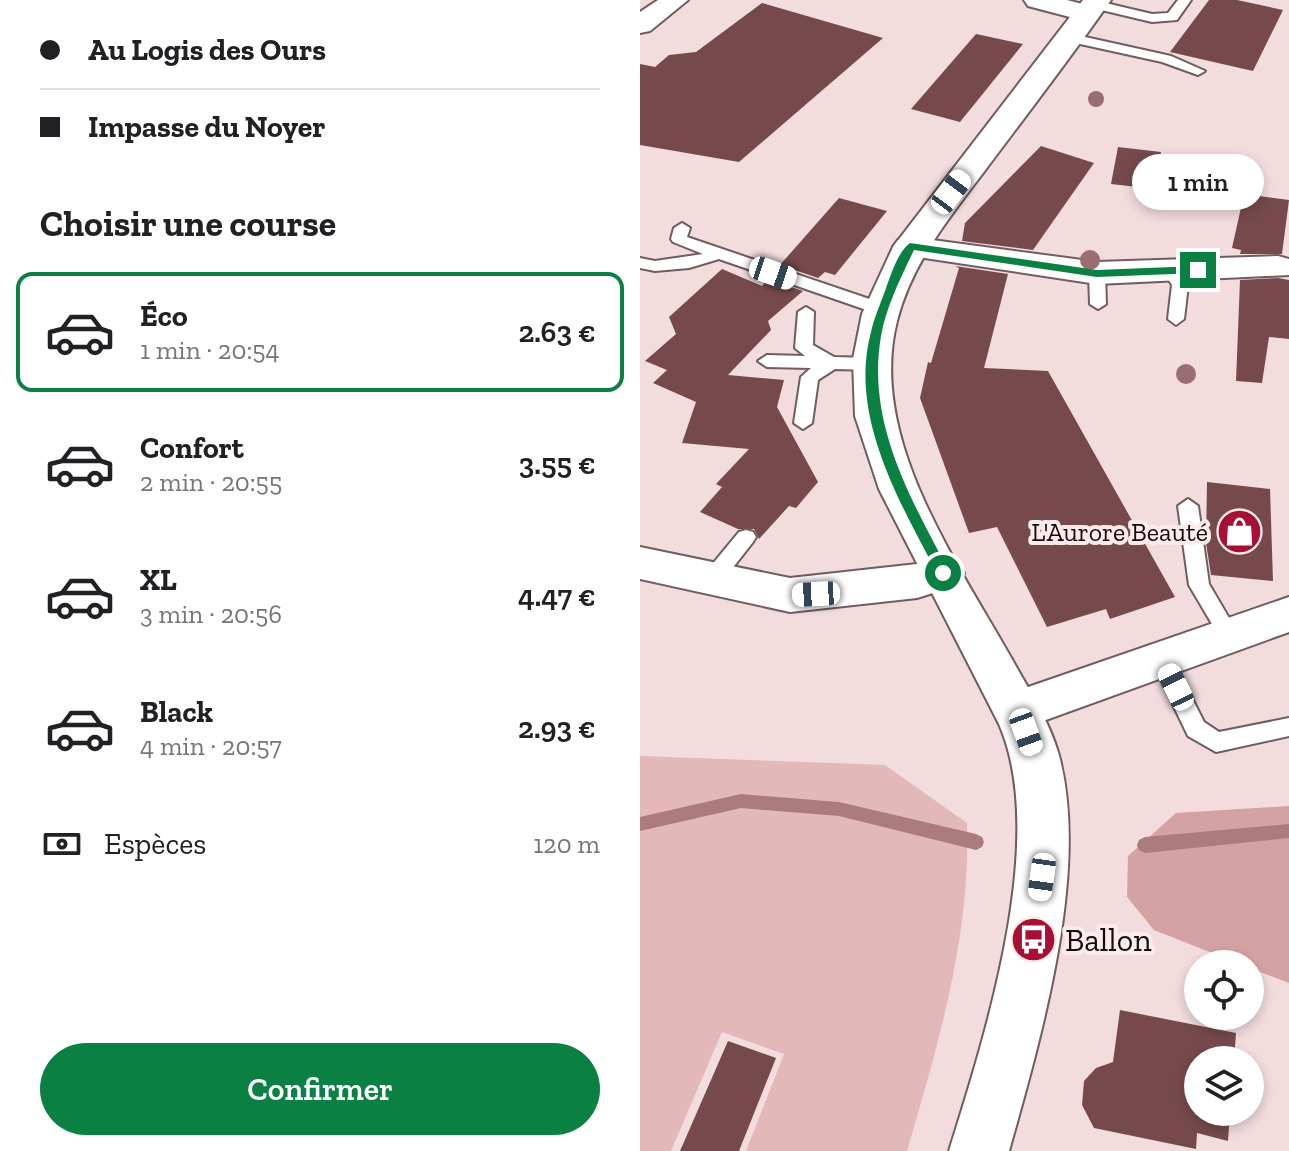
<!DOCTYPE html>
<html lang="fr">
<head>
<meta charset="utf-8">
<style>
  :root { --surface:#fff; --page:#f6f6f6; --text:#202124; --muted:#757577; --line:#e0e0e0; --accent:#0b8043 }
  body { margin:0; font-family:"Zilla Slab",serif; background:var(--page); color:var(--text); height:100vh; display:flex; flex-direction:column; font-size:30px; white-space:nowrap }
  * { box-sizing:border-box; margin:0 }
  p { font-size:26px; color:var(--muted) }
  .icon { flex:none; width:44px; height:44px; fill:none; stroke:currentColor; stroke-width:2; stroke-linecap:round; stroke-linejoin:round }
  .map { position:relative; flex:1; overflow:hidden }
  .details { display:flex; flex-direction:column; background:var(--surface); width:640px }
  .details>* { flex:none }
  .banner { display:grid; align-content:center; height:176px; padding:0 40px; background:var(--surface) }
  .tools { position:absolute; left:544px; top:950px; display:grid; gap:16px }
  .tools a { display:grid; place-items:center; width:80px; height:80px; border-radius:50%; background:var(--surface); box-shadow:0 4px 12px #0003; font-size:40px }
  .end { position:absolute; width:36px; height:36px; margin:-18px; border:10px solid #0b8043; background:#fff; box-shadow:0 0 0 4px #fff }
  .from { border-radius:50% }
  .bubble { position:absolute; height:56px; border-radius:28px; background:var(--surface); box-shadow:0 4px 12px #0003; font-size:26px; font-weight:600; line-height:56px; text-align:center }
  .car { position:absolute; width:24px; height:48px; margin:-24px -12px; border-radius:10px; box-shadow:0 0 6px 2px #0007; background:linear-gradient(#fff 24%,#345 0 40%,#fff 0 76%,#345 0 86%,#fff 0) }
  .banner b { display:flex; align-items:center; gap:28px; height:76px; font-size:30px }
  .banner b+b { border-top:2px solid var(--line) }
  .banner i { width:20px; height:20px; background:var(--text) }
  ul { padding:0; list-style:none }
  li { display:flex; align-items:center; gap:24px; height:120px; margin:0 16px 12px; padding:0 24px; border:4px solid transparent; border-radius:16px }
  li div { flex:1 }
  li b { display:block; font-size:30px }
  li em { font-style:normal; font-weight:600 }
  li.current { border-color:var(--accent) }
  li>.icon { width:72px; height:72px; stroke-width:1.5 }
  h2 { padding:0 40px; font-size:36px; line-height:96px }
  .pay { display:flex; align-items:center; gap:20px; height:88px; padding:0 40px; font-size:30px }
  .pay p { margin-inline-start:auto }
  .primary-button { display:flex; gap:16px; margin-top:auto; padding:16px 40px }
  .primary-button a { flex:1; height:92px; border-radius:48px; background:var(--accent); color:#fff; font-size:32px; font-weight:600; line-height:92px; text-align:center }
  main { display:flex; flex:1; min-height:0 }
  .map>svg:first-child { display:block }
</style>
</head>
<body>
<main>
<section class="details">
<div class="banner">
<b><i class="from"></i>Au Logis des Ours</b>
<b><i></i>Impasse du Noyer</b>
</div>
<h2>Choisir une course</h2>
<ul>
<li class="current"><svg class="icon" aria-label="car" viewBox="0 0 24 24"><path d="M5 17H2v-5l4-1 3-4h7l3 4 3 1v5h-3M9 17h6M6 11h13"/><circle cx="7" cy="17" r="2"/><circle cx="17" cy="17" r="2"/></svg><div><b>Éco</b><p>1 min · 20:54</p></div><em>2.63 €</em></li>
<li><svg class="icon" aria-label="car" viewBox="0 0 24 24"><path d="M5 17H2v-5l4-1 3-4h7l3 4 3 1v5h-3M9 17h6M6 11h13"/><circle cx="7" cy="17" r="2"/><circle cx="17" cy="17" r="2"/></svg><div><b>Confort</b><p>2 min · 20:55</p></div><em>3.55 €</em></li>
<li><svg class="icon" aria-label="car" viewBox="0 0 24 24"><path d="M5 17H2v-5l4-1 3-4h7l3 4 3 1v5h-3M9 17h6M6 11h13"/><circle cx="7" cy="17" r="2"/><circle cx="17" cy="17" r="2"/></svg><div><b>XL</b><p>3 min · 20:56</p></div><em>4.47 €</em></li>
<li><svg class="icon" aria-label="car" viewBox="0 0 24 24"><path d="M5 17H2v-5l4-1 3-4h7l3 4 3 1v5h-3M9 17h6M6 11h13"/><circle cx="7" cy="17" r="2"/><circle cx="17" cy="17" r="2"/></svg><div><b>Black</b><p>4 min · 20:57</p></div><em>2.93 €</em></li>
</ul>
<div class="pay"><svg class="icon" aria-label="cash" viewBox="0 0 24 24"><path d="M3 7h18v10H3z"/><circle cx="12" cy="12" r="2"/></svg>Espèces<p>120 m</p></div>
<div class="primary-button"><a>Confirmer</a></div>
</section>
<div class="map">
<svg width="649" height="1151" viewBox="0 0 649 1151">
  <rect width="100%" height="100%" fill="#f2dcdd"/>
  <path fill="#e3b8b9" d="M0,756L245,765L327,823C331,935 298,1045 267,1151H106L144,1054L82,1032L31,1151H0Z"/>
  <path fill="#d4a2a3" d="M649,806V983L610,968V964H600L514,930L487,897L488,856L536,813Z"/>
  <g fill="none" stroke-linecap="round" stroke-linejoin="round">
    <g fill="#ab7b7d" fill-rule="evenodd">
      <path d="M101,794L199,802L336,834L342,837L344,842L342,847L336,850L199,816L101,808L0,831V817Z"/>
      <path d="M649,824V838L505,853L499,850L497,845L499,840L505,837Z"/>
    </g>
  </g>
  <g fill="#764a4c">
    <path d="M569,0H597L643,10L613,71L530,52Z"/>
    <path d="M122,3L243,38L99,162L0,145V64L15,67L29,55L56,52Z"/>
    <path d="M336,34L383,44L320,122L271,109Z"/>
    <path d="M401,146L454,163L393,250L322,241L325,223Z"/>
    <path d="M478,147L521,152L515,189L471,184Z"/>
    <path d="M604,194L649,200L642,254H600L601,250L592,248Z"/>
    <path d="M199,198L247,211L195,275L185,272L178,278L140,265Z"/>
    <path d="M315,266L368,274L344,368L408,371L535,597L470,619L466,609L407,627L357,527L329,533L280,398L288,362L291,363L319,268Z"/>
    <path d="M82,269L122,286L128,279L163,291L128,321L131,330L88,375L144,380L137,407L178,482L156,508L149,506L119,539L114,529H98L60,512L82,487L76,484L109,449L42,443L56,402L13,383L27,370L5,361L36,334L29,317Z"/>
    <path d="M638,278L649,280V339L629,337L622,383L596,381L600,280Z"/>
    <path d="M567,482L630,489L633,581L571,575L566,543Z"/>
    <path d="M480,1010L596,1033L594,1060H558V1112H590L588,1141L557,1133L556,1149L454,1128L442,1105L444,1081L456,1068L473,1062Z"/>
    <path d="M88,1041L136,1058L99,1151H40Z"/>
  </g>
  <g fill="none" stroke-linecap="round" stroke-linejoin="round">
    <defs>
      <g id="lane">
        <path d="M453,0L512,14L528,13L538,0H551L537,20L512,22L449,7V1Z"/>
        <path d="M427,33L531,56L565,71L558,75L522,62L422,40V34Z"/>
        <path d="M42,223L50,228L47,237L250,306L252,310L244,315L238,314L79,259L49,268L15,271L0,268V258L15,261L63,254L33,242L31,239L34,228Z"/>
        <path d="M531,266L537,267L548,285L544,319L536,325L528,319L532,285L523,271Z"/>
        <path d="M457,268L465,273L466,304L458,309L450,304L449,273Z"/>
        <path d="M166,307L174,312L173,345L194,357L232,358L241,364L232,370L195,369L178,380L172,423L163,429L154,423L161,377L171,368L127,367L118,361L127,355L165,356L155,348L158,312Z"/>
        <path d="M548,499L558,506L569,584L599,635L596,641L589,643L582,641L549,585L538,506Z"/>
        <path d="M106,530L113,532L116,537L113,542L80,584H66L63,578L66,572L99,532Z"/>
        <path d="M522,650L529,653L564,722L579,732L649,718V736L576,752L548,736L511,659L515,653Z"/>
      </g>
      <g id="street">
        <path d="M18,0H48L10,31L0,33V12Z"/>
        <path d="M384,0H427L454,7L458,13L454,19L445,21L388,6Z"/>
        <path d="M270,237L457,262L638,256L649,259V275L457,284L258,254L253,247L258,240Z"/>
        <path d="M0,547L150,578L277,564L303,557L318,561L324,573L318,585L277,598L150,612L0,579Z"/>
        <path d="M649,597V632L378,730L362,724L355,710L362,696Z"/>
      </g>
      <path id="secondary" d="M443,0H471C431,57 388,113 346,169C310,217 272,262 257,321C227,438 318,563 373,661C389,690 408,719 418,752C451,867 401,1037 369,1151H309C345,1036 409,838 359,724L239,489L215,416L213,359L222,314L253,247Z"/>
    </defs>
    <use href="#lane" stroke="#705d5e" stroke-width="4"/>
    <use href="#street" stroke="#705d5e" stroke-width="4"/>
    <use href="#secondary" stroke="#705d5e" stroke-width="4"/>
    <use href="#lane" fill="#fff" fill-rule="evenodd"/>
    <use href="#street" fill="#fff" fill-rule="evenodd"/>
    <use href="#secondary" fill="#fff" fill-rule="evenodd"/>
  </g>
  <g fill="#996e73">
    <circle cx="456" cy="99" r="8"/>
    <circle cx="450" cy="260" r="10"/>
    <circle cx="546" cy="374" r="10"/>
  </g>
  <path fill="#0b8043" d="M270,243L457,270L558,266L563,270L558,273L457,277L274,250C261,277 246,307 241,336C226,423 271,499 310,573L303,578L299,577C261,504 208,417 231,332C234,318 240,305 245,291C250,277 258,251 270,243Z"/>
  <defs>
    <symbol id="shop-disc" viewBox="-11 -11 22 22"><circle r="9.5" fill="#a70f35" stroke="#fcebeb"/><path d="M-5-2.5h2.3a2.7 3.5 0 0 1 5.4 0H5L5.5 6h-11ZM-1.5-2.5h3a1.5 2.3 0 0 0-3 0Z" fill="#fff"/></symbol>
    <symbol id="bus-disc" viewBox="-11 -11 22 22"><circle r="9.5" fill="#a70f35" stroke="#fcebeb"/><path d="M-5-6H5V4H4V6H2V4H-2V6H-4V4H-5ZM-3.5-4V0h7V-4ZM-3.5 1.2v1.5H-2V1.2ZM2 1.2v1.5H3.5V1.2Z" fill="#fff"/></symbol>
  </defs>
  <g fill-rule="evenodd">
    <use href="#shop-disc" x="574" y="506" width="51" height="51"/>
    <use href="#bus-disc" x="368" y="914" width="51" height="51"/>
  </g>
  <g text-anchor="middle" stroke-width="8" stroke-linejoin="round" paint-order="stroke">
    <g font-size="26" fill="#140d0e" stroke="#fcebeb" text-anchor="end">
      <text x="568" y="541">L'Aurore Beauté</text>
    </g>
    <g font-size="32" fill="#140d0e" stroke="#fcebeb" text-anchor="start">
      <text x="425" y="951">Ballon</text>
    </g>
  </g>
</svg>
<div class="tools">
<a><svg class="icon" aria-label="locate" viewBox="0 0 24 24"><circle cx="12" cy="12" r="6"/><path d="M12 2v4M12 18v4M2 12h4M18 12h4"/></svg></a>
<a><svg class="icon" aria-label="layers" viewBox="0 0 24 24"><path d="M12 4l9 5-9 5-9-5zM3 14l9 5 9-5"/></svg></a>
</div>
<i class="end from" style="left:303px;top:573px"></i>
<i class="end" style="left:558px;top:270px"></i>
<div class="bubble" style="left:492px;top:154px;width:132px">1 min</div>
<i class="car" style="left:311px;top:192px;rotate:37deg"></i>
<i class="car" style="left:133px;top:273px;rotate:109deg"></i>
<i class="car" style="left:176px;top:594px;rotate:267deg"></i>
<i class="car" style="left:536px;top:687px;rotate:334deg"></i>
<i class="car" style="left:386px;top:732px;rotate:160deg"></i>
<i class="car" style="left:402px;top:877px;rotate:188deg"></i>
</div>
</main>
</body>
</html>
